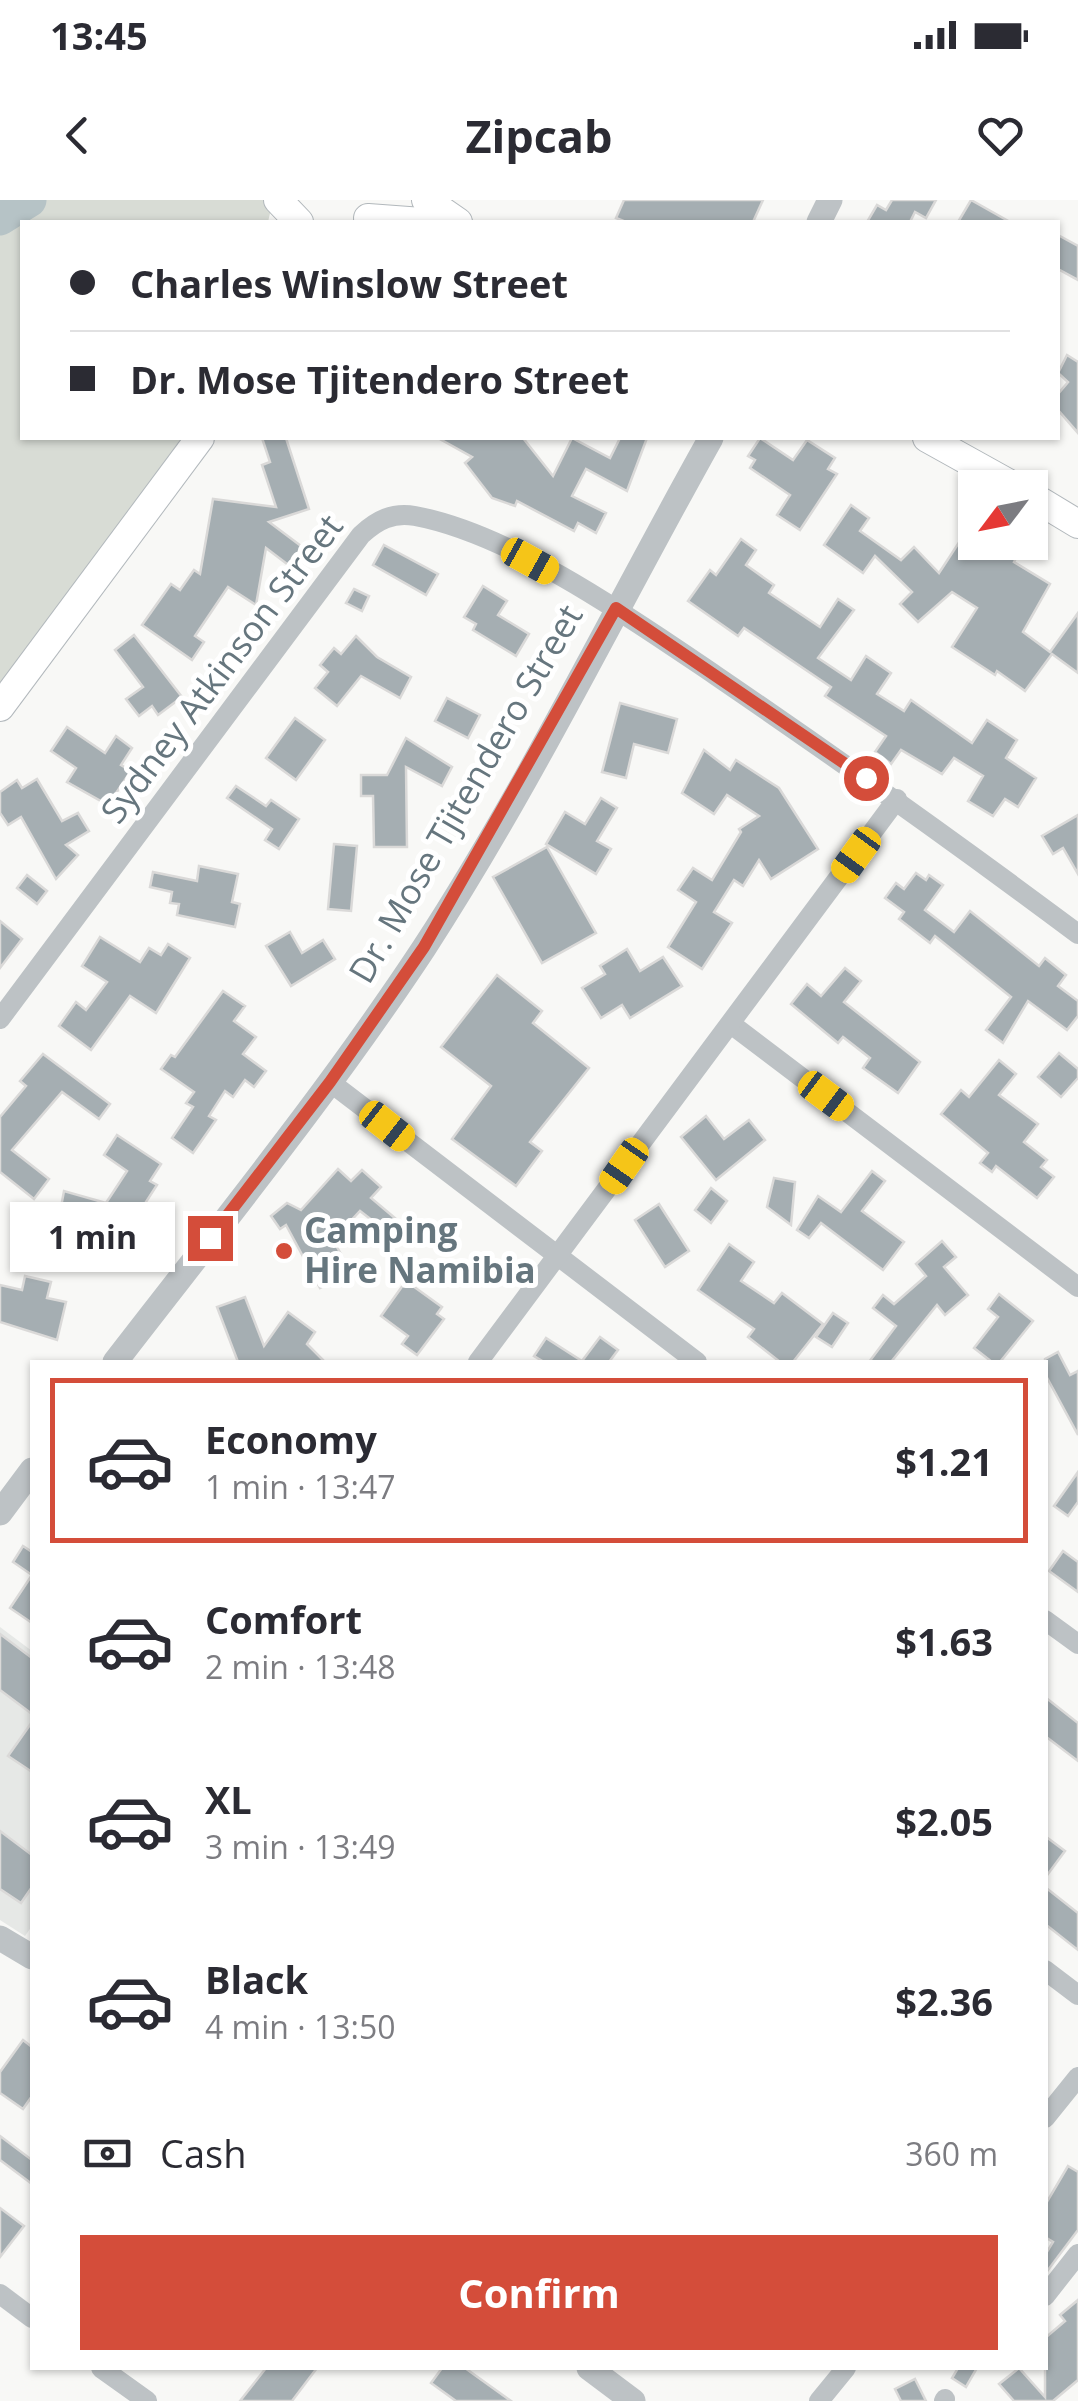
<!DOCTYPE html>
<html lang="en">
<head>
<meta charset="utf-8">
<style>
  :root { --surface:#fff; --page:#f7f7f7; --text:#2b2b33; --muted:#7c7c81; --line:#e1e1e2; --accent:#d44d3a }
  body { margin:0; font-family:"Open Sans",sans-serif; background:var(--page); color:var(--text); height:100vh; display:flex; flex-direction:column; font-size:38px; white-space:nowrap }
  * { box-sizing:border-box; margin:0 }
  p { font-size:32px; color:var(--muted) }
  .icon { flex:none; width:55px; height:55px; fill:none; stroke:currentColor; stroke-width:2; stroke-linecap:round; stroke-linejoin:round }
  .map { position:relative; flex:1; overflow:hidden }
  .sheet { position:absolute; left:30px; top:1160px; width:1018px; height:1010px; display:flex; flex-direction:column; background:var(--surface); border-radius:0px; box-shadow:0 2px 8px #0004 }
  .sheet>* { flex:none }
  .guide { position:absolute; left:20px; top:20px; width:1040px; height:220px; border-radius:0px; box-shadow:0 2px 8px #0004; display:grid; align-content:center; height:220px; padding:0 50px; background:var(--surface) }
  .needle { width:65px; rotate:238deg }
  .controls { position:absolute; left:958px; top:270px; display:grid; gap:20px }
  .controls a { display:grid; place-items:center; width:90px; height:90px; border-radius:0px; background:var(--surface); box-shadow:0 2px 8px #0004; font-size:50px }
  .end { position:absolute; width:45px; height:45px; margin:-22px; border:12px solid #d44d3a; background:#fff; box-shadow:0 0 0 5px #fff }
  .from { border-radius:50% }
  .bubble { position:absolute; height:70px; border-radius:0px; background:var(--surface); box-shadow:0 2px 8px #0004; font-size:32px; font-weight:700; line-height:70px; text-align:center }
  .car { position:absolute; width:30px; height:60px; margin:-30px -15px; border-radius:12px; box-shadow:0 0 8px 2px #0007; background:linear-gradient(#f5c518 24%,#345 0 40%,#f5c518 0 76%,#345 0 86%,#f5c518 0) }
  .guide b { display:flex; align-items:center; gap:35px; height:95px; font-size:38px }
  .guide b+b { border-top:2px solid var(--line) }
  .guide i { width:25px; height:25px; background:var(--text) }
  ul { padding:18px 0 0; list-style:none }
  li { display:flex; align-items:center; gap:30px; height:165px; margin:0 20px 15px; padding:0 30px; border:5px solid transparent; border-radius:0px }
  li div { flex:1 }
  li b { display:block; font-size:38px }
  li em { font-style:normal; font-weight:700 }
  li.selected { border-color:var(--accent) }
  li>.icon { width:90px; height:90px; stroke-width:1.5 }
  .pay { display:flex; align-items:center; gap:25px; height:110px; padding:0 50px; font-size:38px }
  .pay p { margin-inline-start:auto }
  .cta { display:flex; gap:20px; margin-top:auto; padding:20px 50px }
  .cta a { flex:1; height:115px; border-radius:0px; background:var(--accent); color:#fff; font-size:40px; font-weight:700; line-height:115px; text-align:center }
  .status { display:flex; justify-content:space-between; align-items:center; height:70px; padding:0 50px; background:var(--surface); direction:ltr }
  .status svg { height:28px; fill:currentColor }
  header { display:flex; justify-content:space-between; align-items:center; height:130px; padding:0 50px; background:var(--surface); font-size:45px; font-weight:700 }
  .map>svg:first-child { display:block }
</style>
</head>
<body>
<div class="status"><b>13:45</b><svg viewBox="0 0 49 12"><path d="M0 12V9h3v3zM5 12V6h3v6zM10 12V3h3v9zM15 12V0h3v12zM26 1h20v11H26zM47 4h2v5h-2z"/></svg></div>
<header><svg class="icon" aria-label="back" viewBox="0 0 24 24"><path d="M15 5l-7 7 7 7"/></svg>Zipcab<svg class="icon" aria-label="heart" viewBox="0 0 24 24"><path d="M12 20l-8-8c-3-5 5-10 8-4 3-6 11-1 8 4z"/></svg></header>
<div class="map">
<svg width="1078" height="2201" viewBox="0 0 1078 2201">
  <rect width="100%" height="100%" fill="#f8f8f6"/>
  <path fill="#e6e8e6" d="M0,1427L32,1451V1726L25,1736L0,1720Z"/>
  <path fill="#d8dcd5" d="M0,0H273L268,22H22V238H200L0,507Z"/>
  <g fill="none" stroke-linecap="round" stroke-linejoin="round">
    <path stroke="#b6c3c6" stroke-width="35" d="M0,18L29,0"/>
  </g>
  <g fill="#a5aeb2" stroke="#dad9d8" stroke-width="2.5">
    <path d="M624,0H763L753,22H626L616,18Z"/>
    <path d="M892,0H936L926,18L915,12L910,22H867L877,5L886,10Z"/>
    <path d="M971,0L1010,22H958Z"/>
    <path d="M1058,35L1078,46V80L1058,69Z"/>
    <path d="M1067,155L1078,162V233L1058,210V194L1068,182L1058,173Z"/>
    <path d="M262,238H286L309,309L269,322L305,349L291,367L266,348L256,405L228,387L195,436L204,442L192,460L142,425L171,384L180,390L194,370L200,374L213,299L276,307L262,265L270,262Z"/>
    <path d="M438,238H523L553,276L572,238L610,258L620,238H647L627,291L586,269L572,296L606,313L596,333L578,323L574,331L517,301L515,306L492,298L465,263L472,257Z"/>
    <path d="M760,238L793,260L807,240L835,258L828,269L837,274L800,330L777,315L790,295L750,268L755,260L748,256Z"/>
    <path d="M851,305L869,318L860,331L901,360L914,347L939,373L975,318V342H1025L1014,362L1050,384L1023,432L1050,452L1078,413V473L1052,454L1025,491L997,471L995,475L952,447L977,408L952,392L918,422L900,404L912,392L875,356L863,373L824,345Z"/>
    <path d="M741,339L756,350L746,365L774,385L769,393L820,427L838,399L854,410L818,458L851,480L866,456L891,473L877,494L904,511L911,500L972,543L987,520L1017,540L1006,558L1036,578L1018,607L1005,599L993,616L968,601L983,576L954,558L942,574L901,550L891,564L875,552L886,536L825,496L831,487L744,428L738,436L688,401L710,370L716,375Z"/>
    <path d="M384,345L438,374L426,395L373,365Z"/>
    <path d="M483,386L507,401L498,415L529,434L516,456L473,430L476,424L464,417Z"/>
    <path d="M354,389L369,396L362,411L346,403Z"/>
    <path d="M134,435L182,497L158,515L152,506L139,516L126,499L143,487L115,450Z"/>
    <path d="M356,436L377,457L411,477L400,498L361,476L337,506L315,488L328,472L320,465L334,448L341,454Z"/>
    <path d="M447,498L480,515L468,538L435,521Z"/>
    <path d="M620,503L677,519L668,553L634,544L626,578L602,572Z"/>
    <path d="M295,518L325,540L296,580L266,558Z"/>
    <path d="M67,527L105,553L116,536L132,548L121,565L131,571L108,605L67,582L76,568L51,551Z"/>
    <path d="M406,538L452,567L442,586L406,567L407,647H374L373,596H361V575H387Z"/>
    <path d="M704,550L730,570L736,560L779,588L818,649L771,679L759,660L743,686L734,680L714,712L732,723L702,769L668,747L696,702L678,690L693,668L712,680L741,632L739,629L759,616L727,595L714,614L682,593Z"/>
    <path d="M37,579L62,621L78,613L89,631L66,645L78,655L56,679L21,617L8,625L0,613V592L17,580L22,588Z"/>
    <path d="M236,586L266,606L271,600L299,619L279,649L265,640L272,629L227,598Z"/>
    <path d="M601,598L617,608L597,641L611,649L596,674L546,644L565,612L585,624Z"/>
    <path d="M1078,615V674L1063,648L1053,654L1042,636Z"/>
    <path d="M334,644L357,646L351,711L328,709Z"/>
    <path d="M547,647L596,733L542,763L493,677Z"/>
    <path d="M199,666L238,674L232,702L240,704L235,727L177,715L179,704L170,703L172,692L150,687L153,672L197,681Z"/>
    <path d="M916,673L926,680L929,675L943,685L925,710L954,732L970,711L1039,766L1045,758L1066,775L1058,786L1078,801V816L1067,830L1028,801L1003,843L986,830L1011,797L935,736L930,743L899,719L904,712L885,698L896,683L904,689Z"/>
    <path d="M27,675L47,691L37,704L17,688Z"/>
    <path d="M0,721L22,739L0,768Z"/>
    <path d="M290,732L302,753L323,740L335,759L291,786L266,746Z"/>
    <path d="M100,737L140,762L149,748L161,755L168,744L190,758L156,813L130,796L91,850L59,826L76,802L86,810L107,782L82,766Z"/>
    <path d="M627,749L640,771L663,757L682,786L630,818L622,805L601,818L582,788L605,774L600,766Z"/>
    <path d="M845,768L861,781L844,802L920,862L898,893L863,868L870,858L843,837L838,843L791,804L807,784L821,796Z"/>
    <path d="M497,775L542,811L533,823L589,868L530,942L542,951L516,986L452,939L491,886L441,847Z"/>
    <path d="M223,791L245,806L234,821L256,837L243,854L266,871L254,887L245,880L233,897L225,891L209,916L216,920L193,953L172,938L193,907L186,903L194,892L161,869L171,855L175,857Z"/>
    <path d="M1059,853L1078,869V878L1061,897L1038,877Z"/>
    <path d="M43,854L110,904L99,919L62,892L12,950L49,979L34,999L0,972V917L26,886L20,881Z"/>
    <path d="M999,860L1016,874L999,895L1038,924L1024,942L1047,960L1041,967L1054,977L1037,998L996,966L992,972L980,963L988,953L941,914L961,890L969,897Z"/>
    <path d="M706,916L724,939L749,920L765,940L716,980L681,937Z"/>
    <path d="M117,935L161,964L150,981L157,985L135,1019L117,1008L108,1054L96,1052L95,1060L77,1056L79,1049L54,1044L64,991L106,1003L127,971L104,955Z"/>
    <path d="M338,969L351,981L362,970L381,987L371,998L396,1019L386,1031L360,1011L333,1040L342,1056L333,1060L342,1076L320,1088L286,1025L280,1029L271,1016L287,1003L301,1010Z"/>
    <path d="M872,971L885,981L862,1011L904,1042L883,1070L821,1023L809,1038L797,1030L818,996L841,1012Z"/>
    <path d="M774,978L795,982L791,1025L767,1007Z"/>
    <path d="M711,988L727,1001L711,1023L695,1010Z"/>
    <path d="M659,1004L689,1051L665,1067L635,1020Z"/>
    <path d="M438,1029L451,1039L441,1052L428,1042Z"/>
    <path d="M942,1041L956,1057L944,1067L968,1095L945,1115L937,1105L891,1162H869L896,1126L873,1108L883,1095L894,1104L926,1076L916,1064Z"/>
    <path d="M729,1044L754,1062L741,1081L774,1103L782,1093L823,1124L793,1162H780L748,1137L754,1129L698,1090Z"/>
    <path d="M25,1076L51,1082L47,1098L66,1102L57,1140L0,1122V1085L22,1090Z"/>
    <path d="M406,1081L442,1107L437,1114L444,1119L417,1155L402,1144L408,1136L381,1116Z"/>
    <path d="M999,1094L1033,1121L1000,1162H992L974,1148L998,1117L988,1109Z"/>
    <path d="M245,1097L264,1146L288,1112L315,1132L307,1144L325,1162H238L217,1107Z"/>
    <path d="M833,1113L848,1123L832,1147L816,1137Z"/>
    <path d="M600,1137L618,1150L609,1162H544L534,1156L546,1138L582,1161Z"/>
    <path d="M1058,1152L1070,1175L1078,1171V1235L1045,1174V1159Z"/>
    <path d="M1078,1272V1302L1068,1316L1054,1306Z"/>
    <path d="M23,1346L32,1352V1423L10,1408L32,1375L13,1362Z"/>
    <path d="M1063,1351L1078,1362V1392L1049,1371Z"/>
    <path d="M0,1434L32,1458V1514L0,1490Z"/>
    <path d="M1045,1497L1078,1523V1561L1045,1536Z"/>
    <path d="M32,1522V1572L8,1556Z"/>
    <path d="M0,1631L32,1655V1687L21,1703L0,1689Z"/>
    <path d="M1045,1636L1065,1651L1045,1678Z"/>
    <path d="M1045,1687L1078,1713V1750L1045,1724Z"/>
    <path d="M23,1840L32,1847V1896L23,1909L0,1893V1872Z"/>
    <path d="M0,1936L32,1960V1984L0,1960Z"/>
    <path d="M1068,1966L1078,1972V2030L1045,2074V2055L1053,2042L1045,2037V2005Z"/>
    <path d="M0,2008L24,2026L0,2057Z"/>
    <path d="M1078,2100V2180L1053,2201H1014L999,2184L1019,2168L1045,2197V2138L1065,2121L1060,2115Z"/>
    <path d="M266,2168H317L292,2201H240Z"/>
    <path d="M442,2168H465L511,2201H456L431,2183Z"/>
    <path d="M958,2168H977L966,2187L952,2178Z"/>
    <path d="M915,2179L926,2201H901L895,2189Z"/>
  </g>
  <g fill="none" stroke-linecap="round" stroke-linejoin="round">
    <defs>
      <g id="secondary">
        <path d="M278,0L299,22"/>
        <path d="M426,0L458,22"/>
        <path d="M368,18L422,22"/>
        <path d="M927,238L1017,288"/>
        <path d="M1030,295L1078,324"/>
        <path d="M0,507L200,238"/>
      </g>
    </defs>
    <use href="#secondary" stroke="#b2b8bc" stroke-width="30"/>
    <g stroke="#bdc2c5" stroke-width="20">
      <path d="M0,819L361,335C377,320 393,312 415,316C512,334 634,420 715,475C838,559 959,645 1078,734"/>
      <path d="M731,824L1078,1087"/>
      <path d="M330,882L697,1162"/>
      <path d="M478,1162L897,599"/>
      <path d="M1045,1420L1078,1444"/>
      <path d="M1045,1770L1078,1795"/>
      <path d="M1045,1918L1078,1877"/>
      <path d="M0,2094L32,2118"/>
      <path d="M1045,2096L1078,2054"/>
      <path d="M101,2168L147,2201"/>
      <path d="M819,2201L846,2168"/>
      <path d="M944,2201L945,2199"/>
    </g>
    <g stroke="#bdc2c5" stroke-width="25">
      <path d="M819,22L830,0"/>
      <path d="M115,1162C220,1026 329,892 424,748C530,585 616,407 711,238"/>
      <path d="M0,1313L32,1270"/>
      <path d="M0,1738L32,1757"/>
      <path d="M589,2168L633,2201"/>
    </g>
    <use href="#secondary" stroke="#fff" stroke-width="28"/>
  </g>
  <g fill="none" stroke-linecap="round" stroke-linejoin="round">
    <path stroke="#d44d3a" stroke-width="12" d="M210,1038L330,882L424,747L616,408L866,578"/>
  </g>
  <circle fill="#d44d3a" stroke="#fff" stroke-width="4" cx="284" cy="1051" r="10"/>
  <g text-anchor="middle" stroke-width="10" stroke-linejoin="round" paint-order="stroke">
    <g font-size="35" fill="#66767e" stroke="#fff">
      <text transform="translate(222 469) rotate(-53)" y="12">Sydney Atkinson Street</text>
      <text transform="translate(466 594) rotate(-60)" y="12">Dr. Mose Tjitendero Street</text>
    </g>
    <g font-size="35" font-weight="bold" fill="#66767e" stroke="#fff" text-anchor="start">
      <text x="304" y="1043">Camping<tspan x="304" dy="40">Hire Namibia</tspan></text>
    </g>
  </g>
</svg>
<div class="controls">
<a><svg class="needle" viewBox="-14 -14 28 28"><path d="M0-13l5 13h-10z" fill="#e53935"/><path d="M0 13l5-13h-10z" fill="#7c7c81"/></svg></a>
</div>
<i class="end from" style="left:866px;top:578px"></i>
<i class="end" style="left:210px;top:1038px"></i>
<div class="bubble" style="left:10px;top:1002px;width:165px">1 min</div>
<i class="car" style="left:530px;top:361px;rotate:119deg"></i>
<i class="car" style="left:856px;top:655px;rotate:216deg"></i>
<i class="car" style="left:826px;top:896px;rotate:127deg"></i>
<i class="car" style="left:387px;top:926px;rotate:128deg"></i>
<i class="car" style="left:624px;top:966px;rotate:215deg"></i>
<div class="guide">
<b><i class="from"></i>Charles Winslow Street</b>
<b><i></i>Dr. Mose Tjitendero Street</b>
</div>
<section class="sheet">
<ul>
<li class="selected"><svg class="icon" aria-label="car" viewBox="0 0 24 24"><path d="M5 17H2v-5l4-1 3-4h7l3 4 3 1v5h-3M9 17h6M6 11h13"/><circle cx="7" cy="17" r="2"/><circle cx="17" cy="17" r="2"/></svg><div><b>Economy</b><p>1 min · 13:47</p></div><em>$1.21</em></li>
<li><svg class="icon" aria-label="car" viewBox="0 0 24 24"><path d="M5 17H2v-5l4-1 3-4h7l3 4 3 1v5h-3M9 17h6M6 11h13"/><circle cx="7" cy="17" r="2"/><circle cx="17" cy="17" r="2"/></svg><div><b>Comfort</b><p>2 min · 13:48</p></div><em>$1.63</em></li>
<li><svg class="icon" aria-label="car" viewBox="0 0 24 24"><path d="M5 17H2v-5l4-1 3-4h7l3 4 3 1v5h-3M9 17h6M6 11h13"/><circle cx="7" cy="17" r="2"/><circle cx="17" cy="17" r="2"/></svg><div><b>XL</b><p>3 min · 13:49</p></div><em>$2.05</em></li>
<li><svg class="icon" aria-label="car" viewBox="0 0 24 24"><path d="M5 17H2v-5l4-1 3-4h7l3 4 3 1v5h-3M9 17h6M6 11h13"/><circle cx="7" cy="17" r="2"/><circle cx="17" cy="17" r="2"/></svg><div><b>Black</b><p>4 min · 13:50</p></div><em>$2.36</em></li>
</ul>
<div class="pay"><svg class="icon" aria-label="cash" viewBox="0 0 24 24"><path d="M3 7h18v10H3z"/><circle cx="12" cy="12" r="2"/></svg>Cash<p>360 m</p></div>
<div class="cta"><a>Confirm</a></div>
</section>
</div>
</body>
</html>
